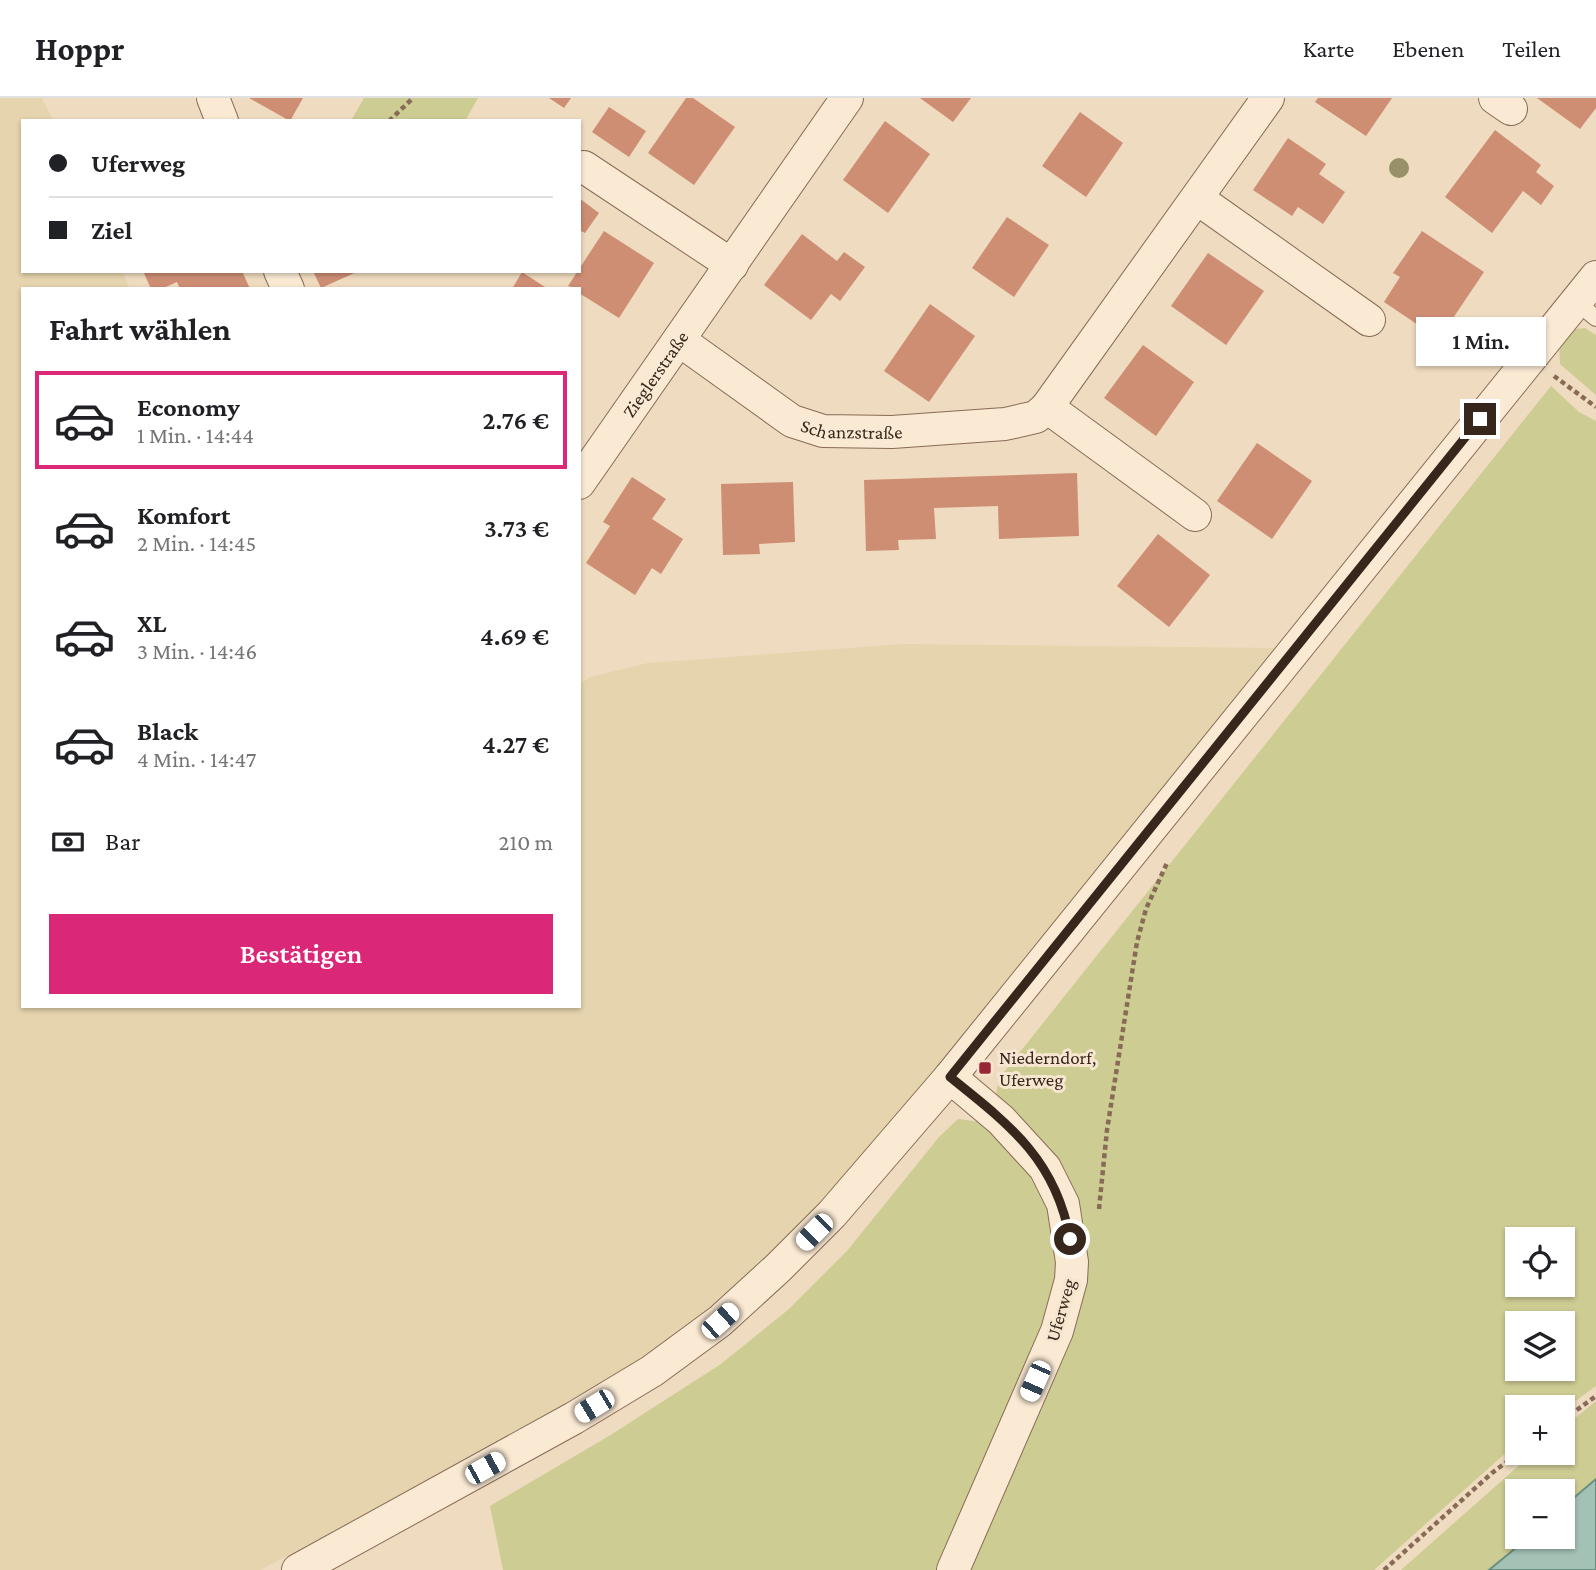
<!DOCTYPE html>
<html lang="de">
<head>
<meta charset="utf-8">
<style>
  :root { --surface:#fff; --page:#f6f6f6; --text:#202124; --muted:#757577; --line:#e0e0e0; --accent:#db2777 }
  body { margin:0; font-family:"Crimson Pro",serif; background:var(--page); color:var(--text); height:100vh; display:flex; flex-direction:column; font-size:26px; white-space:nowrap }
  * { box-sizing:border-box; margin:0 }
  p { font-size:23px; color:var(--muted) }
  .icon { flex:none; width:38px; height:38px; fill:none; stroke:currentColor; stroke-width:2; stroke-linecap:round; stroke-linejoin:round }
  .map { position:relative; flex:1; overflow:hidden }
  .details { position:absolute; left:21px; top:189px; width:560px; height:721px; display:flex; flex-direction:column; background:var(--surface); border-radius:0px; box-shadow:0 2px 5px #0004 }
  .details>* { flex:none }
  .top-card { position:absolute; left:21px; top:21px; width:560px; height:154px; border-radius:0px; box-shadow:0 2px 5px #0004; display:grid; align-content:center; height:154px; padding:0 28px; background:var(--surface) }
  .buttons { position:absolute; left:1505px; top:1129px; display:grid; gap:14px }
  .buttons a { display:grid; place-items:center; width:70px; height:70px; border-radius:0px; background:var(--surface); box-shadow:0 2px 5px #0004; font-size:35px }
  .end { position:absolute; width:32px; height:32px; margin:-16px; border:9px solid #37261c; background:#fff; box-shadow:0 0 0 4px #fff }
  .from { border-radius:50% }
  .bubble { position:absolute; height:49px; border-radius:0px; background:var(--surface); box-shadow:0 2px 5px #0004; font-size:23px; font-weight:600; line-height:49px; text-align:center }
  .car { position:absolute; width:21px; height:42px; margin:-21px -10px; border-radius:9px; box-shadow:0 0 5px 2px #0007; background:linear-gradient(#fff 24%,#345 0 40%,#fff 0 76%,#345 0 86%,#fff 0) }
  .top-card b { display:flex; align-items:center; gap:24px; height:66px; font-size:26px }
  .top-card b+b { border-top:2px solid var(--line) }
  .top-card i { width:18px; height:18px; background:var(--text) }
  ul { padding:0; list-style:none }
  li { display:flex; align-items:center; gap:21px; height:98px; margin:0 14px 10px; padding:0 14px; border:4px solid transparent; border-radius:0px }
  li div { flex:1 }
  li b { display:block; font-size:26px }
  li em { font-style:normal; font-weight:600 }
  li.selected { border-color:var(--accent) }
  li>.icon { width:63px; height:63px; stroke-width:1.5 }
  h2 { padding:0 28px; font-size:32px; line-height:84px }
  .pay { display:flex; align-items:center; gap:18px; height:77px; padding:0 28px; font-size:26px }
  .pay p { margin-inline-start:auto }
  .action { display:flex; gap:14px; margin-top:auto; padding:14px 28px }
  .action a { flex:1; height:80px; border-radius:0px; background:var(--accent); color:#fff; font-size:28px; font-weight:600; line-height:80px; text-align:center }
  header { display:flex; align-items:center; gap:42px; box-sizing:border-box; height:98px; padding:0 35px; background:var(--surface); border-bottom:2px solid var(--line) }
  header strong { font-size:33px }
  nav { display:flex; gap:38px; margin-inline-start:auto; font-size:24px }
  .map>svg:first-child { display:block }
</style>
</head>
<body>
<header>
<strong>Hoppr</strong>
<nav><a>Karte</a><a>Ebenen</a><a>Teilen</a></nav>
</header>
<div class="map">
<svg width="1596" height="1472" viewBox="0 0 1596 1472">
  <rect width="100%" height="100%" fill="#efdbbf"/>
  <path fill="#e5d4ad" d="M0,0H42L53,23H23V173H122L130,191H23V908H579V587L590,579L648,565L904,546L1283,550L814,1119L669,1248L503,1345L260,1472H0Z"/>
  <g fill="#cdcc93" fill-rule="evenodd">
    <path d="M364,0H478L465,23H351Z"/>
    <path d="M1585,230L1596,237V297L1560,266L1559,245L1567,232Z"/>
    <path d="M1551,288L1579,314L1596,323V1288L1563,1312V1309H1517V1345L1374,1472H963L1081,1153L996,995L1000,979ZM1517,1141H1563V1186H1517ZM1517,1225H1563V1270H1517Z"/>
    <path d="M958,1021L989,1025L1049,1094L1063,1181L944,1472H503L490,1408L609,1338L721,1266L789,1211L847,1153L939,1039Z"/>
    <path d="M1596,1303V1381L1563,1409V1393H1517V1438L1529,1439L1489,1472H1401L1533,1355L1563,1354V1330Z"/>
  </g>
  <path fill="#a3c1b4" stroke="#6a8f81" stroke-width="2" d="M1596,1381V1472H1489L1529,1439L1563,1438V1409Z"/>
  <g fill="#ce8e74">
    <path d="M249,0H303L290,23Z"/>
    <path d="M549,0H571L564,10Z"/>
    <path d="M686,0H693L735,29L694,87L648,55Z"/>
    <path d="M920,0H971L953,24Z"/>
    <path d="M1318,0H1392L1366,38L1315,4Z"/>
    <path d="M1537,0H1596V10L1580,31Z"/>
    <path d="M609,9L646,33L629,59L592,34Z"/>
    <path d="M1080,14L1123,45L1086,99L1042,68Z"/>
    <path d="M885,23L930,56L888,115L843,82Z"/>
    <path d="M1495,32L1541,67L1536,74L1554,88L1541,107L1523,93L1492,135L1445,99Z"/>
    <path d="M1288,40L1326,66L1319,76L1345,94L1323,126L1298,109L1292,118L1253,92Z"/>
    <path d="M579,100L599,115L585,135L579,132Z"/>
    <path d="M1007,119L1049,147L1014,199L972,170Z"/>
    <path d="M604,133L654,165L619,220L579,195V191L568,188Z"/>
    <path d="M1422,133L1484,174L1439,241L1384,204L1400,179L1393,175Z"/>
    <path d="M802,136L837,163L844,154L865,169L840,203L831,196L811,222L764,187Z"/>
    <path d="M1208,155L1264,193L1226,247L1171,208Z"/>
    <path d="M143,173H242L250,191H180L177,184L161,191H151Z"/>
    <path d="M313,173H359L321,190Z"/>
    <path d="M522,174L548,191H512Z"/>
    <path d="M930,206L975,238L929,304L884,273Z"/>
    <path d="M1143,247L1194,284L1156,338L1104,300Z"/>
    <path d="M1257,345L1312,383L1272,441L1217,403Z"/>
    <path d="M1077,375L1079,438L999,441L998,408L934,410L936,441L898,442L899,452L866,453L864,382Z"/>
    <path d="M632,379L666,401L652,421L683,441L661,476L652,470L635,497L586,465L610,428L603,424Z"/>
    <path d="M793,384L795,444L759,446L760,456L723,457L721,386Z"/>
    <path d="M1158,436L1210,477L1169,529L1117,488Z"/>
  </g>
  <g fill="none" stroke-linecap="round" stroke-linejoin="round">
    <defs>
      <path id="service" d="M1575,203L1596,220"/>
      <g id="minor">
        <path d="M213,0L222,23"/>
        <path d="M1495,0L1511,11"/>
        <path d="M584,69L732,167"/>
        <path d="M1198,101L1369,222"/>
        <path d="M280,173L288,191"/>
        <path id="s1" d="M679,242L792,323L823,333L892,334L1005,326L1036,319L1047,309L1195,417"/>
        <path d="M1047,309L1268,0"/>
        <path id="s2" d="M579,385L847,0"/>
        <path d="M950,979L1001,1022L1045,1070L1063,1106L1072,1164L1071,1182L1057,1233L953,1472"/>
        <path d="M298,1472L574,1320L652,1273L720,1223L778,1170L832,1116L950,979L1596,179"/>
      </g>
    </defs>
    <use href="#service" stroke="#886b57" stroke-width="18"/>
    <use href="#minor" stroke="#886b57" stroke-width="34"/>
    <g stroke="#886b57" stroke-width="4.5" stroke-dasharray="5 3.5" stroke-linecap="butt">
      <path d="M389,23L413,0"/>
      <path d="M1554,278L1596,309"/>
      <path d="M1099,1111L1107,1032L1137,844L1146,811L1167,765"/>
      <path d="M1563,1322L1596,1298"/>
      <path d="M1384,1472L1492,1375L1520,1354"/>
    </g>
    <use href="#service" stroke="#fae9d3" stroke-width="16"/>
    <use href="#minor" stroke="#fae9d3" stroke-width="32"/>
  </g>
  <circle fill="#969169" cx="1399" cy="70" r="10"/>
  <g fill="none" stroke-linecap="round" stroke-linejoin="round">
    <path stroke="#37261c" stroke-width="9" d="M1070,1141C1056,1062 1010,1027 950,979L1480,321"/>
  </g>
  <rect fill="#992635" stroke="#f6e6cf" stroke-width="2.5" x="978" y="963" width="14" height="14" rx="3.5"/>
  <g text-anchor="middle" stroke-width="6" stroke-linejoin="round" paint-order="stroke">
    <g font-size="19" fill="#37261c" stroke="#f6e6cf">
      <text dy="7" stroke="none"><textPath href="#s2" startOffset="133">Zieglerstraße</textPath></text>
      <text dy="7" stroke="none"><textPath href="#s1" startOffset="200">Schanzstraße</textPath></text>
      <text transform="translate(1060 1212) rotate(-74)" y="7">Uferweg</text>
    </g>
    <g font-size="19" fill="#37261c" stroke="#f6e6cf" text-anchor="start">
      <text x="999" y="966">Niederndorf,<tspan x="999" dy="22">Uferweg</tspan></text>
    </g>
  </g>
</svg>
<div class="buttons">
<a><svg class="icon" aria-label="locate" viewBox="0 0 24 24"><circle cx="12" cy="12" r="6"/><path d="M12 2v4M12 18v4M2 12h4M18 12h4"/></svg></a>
<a><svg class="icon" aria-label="layers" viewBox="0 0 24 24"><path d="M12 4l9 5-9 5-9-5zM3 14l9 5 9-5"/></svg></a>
<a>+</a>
<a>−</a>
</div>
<i class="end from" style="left:1070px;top:1141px"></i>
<i class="end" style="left:1480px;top:321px"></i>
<div class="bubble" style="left:1416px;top:219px;width:130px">1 Min.</div>
<i class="car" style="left:814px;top:1134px;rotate:225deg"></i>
<i class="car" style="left:720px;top:1223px;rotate:48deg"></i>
<i class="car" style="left:1035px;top:1283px;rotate:204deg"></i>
<i class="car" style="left:594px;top:1308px;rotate:239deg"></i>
<i class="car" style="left:485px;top:1370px;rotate:61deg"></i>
<div class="top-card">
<b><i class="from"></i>Uferweg</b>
<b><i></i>Ziel</b>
</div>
<section class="details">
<h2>Fahrt wählen</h2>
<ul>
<li class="selected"><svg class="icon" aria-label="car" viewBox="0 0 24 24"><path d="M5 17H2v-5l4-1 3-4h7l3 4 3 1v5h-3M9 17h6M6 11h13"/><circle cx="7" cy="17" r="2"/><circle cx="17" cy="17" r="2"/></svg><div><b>Economy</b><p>1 Min. · 14:44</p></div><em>2.76 €</em></li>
<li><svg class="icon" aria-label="car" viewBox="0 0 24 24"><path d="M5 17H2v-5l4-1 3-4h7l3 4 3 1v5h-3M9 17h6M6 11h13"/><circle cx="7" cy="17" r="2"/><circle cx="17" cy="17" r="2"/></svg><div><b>Komfort</b><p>2 Min. · 14:45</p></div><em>3.73 €</em></li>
<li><svg class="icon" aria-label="car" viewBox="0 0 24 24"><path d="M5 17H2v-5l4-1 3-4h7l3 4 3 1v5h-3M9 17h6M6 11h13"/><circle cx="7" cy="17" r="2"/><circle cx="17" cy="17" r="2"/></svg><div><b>XL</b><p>3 Min. · 14:46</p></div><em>4.69 €</em></li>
<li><svg class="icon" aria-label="car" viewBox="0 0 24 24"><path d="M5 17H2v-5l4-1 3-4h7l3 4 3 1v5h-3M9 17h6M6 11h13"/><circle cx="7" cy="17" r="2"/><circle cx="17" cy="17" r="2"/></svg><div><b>Black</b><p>4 Min. · 14:47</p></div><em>4.27 €</em></li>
</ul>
<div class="pay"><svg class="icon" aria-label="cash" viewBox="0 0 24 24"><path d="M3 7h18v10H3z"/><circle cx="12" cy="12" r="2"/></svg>Bar<p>210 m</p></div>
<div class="action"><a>Bestätigen</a></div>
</section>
</div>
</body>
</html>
